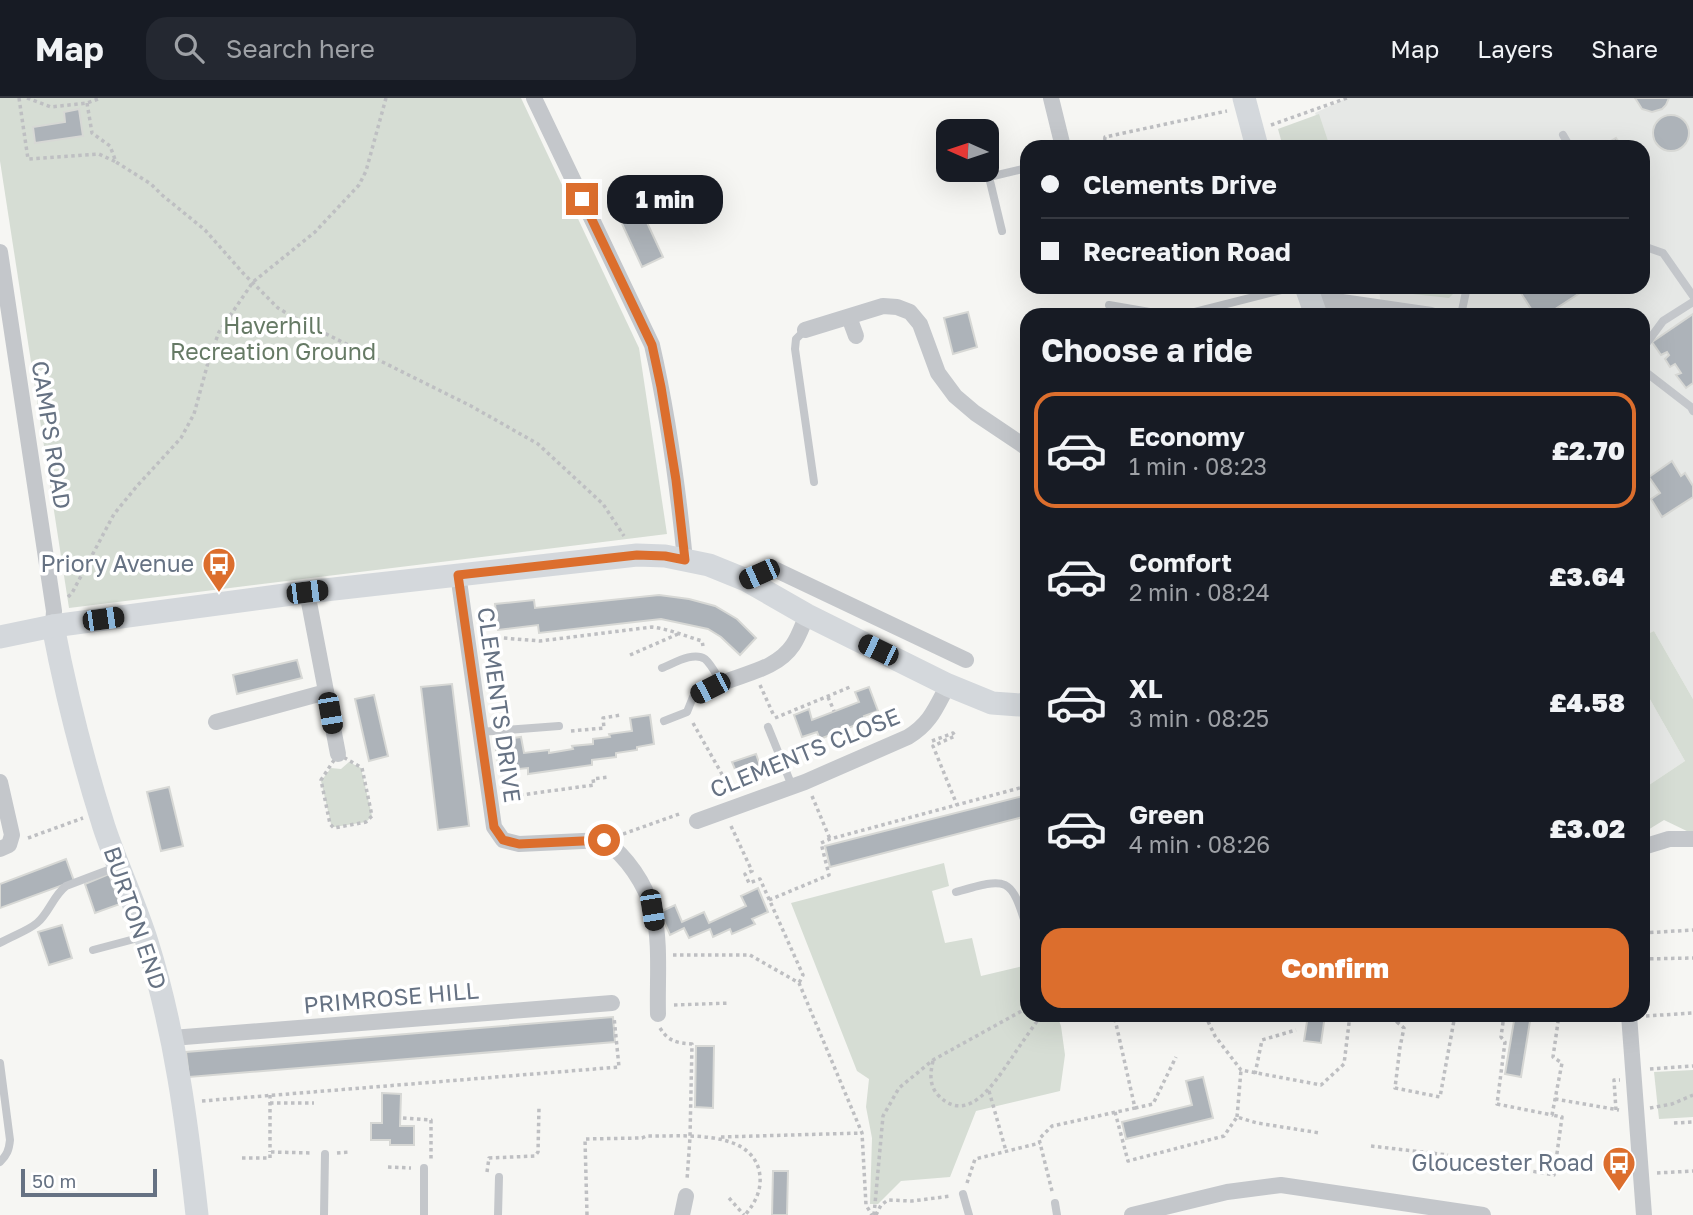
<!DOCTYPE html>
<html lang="en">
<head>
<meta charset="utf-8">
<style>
  :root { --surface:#171b24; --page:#242831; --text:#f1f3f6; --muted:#9ea1a6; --line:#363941; --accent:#dc6e2d }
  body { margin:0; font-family:"Golos Text",sans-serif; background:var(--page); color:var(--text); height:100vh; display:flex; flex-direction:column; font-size:26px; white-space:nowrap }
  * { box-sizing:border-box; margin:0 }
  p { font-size:23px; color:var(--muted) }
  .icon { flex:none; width:38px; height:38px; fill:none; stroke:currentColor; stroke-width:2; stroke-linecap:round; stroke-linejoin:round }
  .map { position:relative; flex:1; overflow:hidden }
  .side { position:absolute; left:1020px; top:210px; width:630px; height:714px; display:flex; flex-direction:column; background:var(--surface); border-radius:21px; box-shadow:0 7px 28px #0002 }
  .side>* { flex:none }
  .hud { position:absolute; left:1020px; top:42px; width:630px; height:154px; border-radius:21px; box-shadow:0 7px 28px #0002; display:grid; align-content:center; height:154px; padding:0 21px; background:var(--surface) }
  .needle { width:46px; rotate:273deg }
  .controls { position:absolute; left:936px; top:21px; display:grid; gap:14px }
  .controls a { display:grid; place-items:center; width:63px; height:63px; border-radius:14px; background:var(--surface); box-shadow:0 7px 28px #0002; font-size:35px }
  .scale { position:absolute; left:21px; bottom:18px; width:136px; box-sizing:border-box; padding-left:7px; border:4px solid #667283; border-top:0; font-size:19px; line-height:24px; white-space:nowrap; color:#667283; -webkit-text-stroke:5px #fff; paint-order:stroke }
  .end { position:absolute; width:32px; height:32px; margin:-16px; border:9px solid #dc6e2d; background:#fff; box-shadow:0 0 0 4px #fff }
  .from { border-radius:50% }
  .bubble { position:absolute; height:49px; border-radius:21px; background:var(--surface); box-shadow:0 7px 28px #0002; font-size:23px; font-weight:800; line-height:49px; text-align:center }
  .car { position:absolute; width:21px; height:42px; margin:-21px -10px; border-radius:9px; box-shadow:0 0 5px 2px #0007; background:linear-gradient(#222 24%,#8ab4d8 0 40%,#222 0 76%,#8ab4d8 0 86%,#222 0) }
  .hud b { display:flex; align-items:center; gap:24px; height:66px; font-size:26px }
  .hud b+b { border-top:2px solid var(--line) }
  .hud i { width:18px; height:18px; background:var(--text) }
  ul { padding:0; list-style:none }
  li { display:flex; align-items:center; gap:21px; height:116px; margin:0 14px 10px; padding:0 7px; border:4px solid transparent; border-radius:21px }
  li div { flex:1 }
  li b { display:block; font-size:26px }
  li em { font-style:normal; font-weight:800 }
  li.current { border-color:var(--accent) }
  li>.icon { width:63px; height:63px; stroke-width:1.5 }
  h2 { padding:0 21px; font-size:32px; line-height:84px }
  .primary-button { display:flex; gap:14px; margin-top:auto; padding:14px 21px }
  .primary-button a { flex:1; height:80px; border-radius:21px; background:var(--accent); color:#fff; font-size:28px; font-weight:800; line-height:80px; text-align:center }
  header { display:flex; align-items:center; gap:42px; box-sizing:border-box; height:98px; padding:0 35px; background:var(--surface); border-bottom:2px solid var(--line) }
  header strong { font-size:33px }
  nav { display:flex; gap:38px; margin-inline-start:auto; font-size:24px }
  .search { width:490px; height:63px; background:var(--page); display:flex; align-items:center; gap:18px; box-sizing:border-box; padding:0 24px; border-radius:21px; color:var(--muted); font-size:26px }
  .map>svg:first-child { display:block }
</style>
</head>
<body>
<header>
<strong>Map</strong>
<div class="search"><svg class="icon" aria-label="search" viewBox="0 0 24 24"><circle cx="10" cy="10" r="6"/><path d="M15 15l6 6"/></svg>Search here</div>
<nav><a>Map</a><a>Layers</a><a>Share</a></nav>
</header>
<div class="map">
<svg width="1693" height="1117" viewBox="0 0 1693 1117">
  <rect width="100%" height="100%" fill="#f6f6f3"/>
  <g fill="#e6e8e6">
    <path d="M1347,0H1693V601L1654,533L1643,538V217H1383L1379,193H1382L1380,189H1643V49H1328L1315,15Z"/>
    <path d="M1643,589L1685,663L1643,691Z"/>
  </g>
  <g fill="#d6ddd4">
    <path d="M0,0H521L639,250L667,436L69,510L0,63Z"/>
    <path d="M1319,16L1330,49H1283L1278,31Z"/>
    <path d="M1349,189H1456L1457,192L1449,200Z"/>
    <path d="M1654,533L1693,601V736L1664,722L1643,735V691L1685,663L1643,589V538Z"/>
    <path d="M349,664L361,670L372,718L366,724L334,729L331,726L321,683L331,670L341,671Z"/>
    <path d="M944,765L949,788L932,793L945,845L972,840L981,878L1023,868L1027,875V917H1057L1061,928L1065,957L1060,993L976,1013L950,1079L901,1083L878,1106H870L872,1040L866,1009L869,981L857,973L791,805Z"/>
    <path d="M1693,972V1019L1659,1021L1654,974Z"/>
  </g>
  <g fill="#adb3b9" stroke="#d7d8d5" stroke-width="2">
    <path d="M1635,0H1669L1666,7L1662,11L1652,14L1642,11Z"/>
    <path d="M79,11L83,38L35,45L33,29L65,24L64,14Z"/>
    <circle cx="1671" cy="35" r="18"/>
    <path d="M1616,40L1623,49H1601L1614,41Z"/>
    <path d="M638,105L663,159L642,169L617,115Z"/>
    <path d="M1517,189H1589L1546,217H1535Z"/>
    <path d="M968,214L977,249L953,256L944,220Z"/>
    <path d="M1693,216V285L1686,290L1676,277L1681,275L1675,266L1670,269L1665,261L1669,257L1667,254L1661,257L1652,244Z"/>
    <path d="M1672,363L1681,378L1685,375L1693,388V399L1662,419L1651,401L1660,395L1649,379Z"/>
    <path d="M659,497L689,501L715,508L737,521L756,540L740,557L721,539L708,531L661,521L539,535L538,527L498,532L495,506L534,502L535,510Z"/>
    <path d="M297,562L302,580L237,596L233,577Z"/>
    <path d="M452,586L469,728L438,732L421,589Z"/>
    <path d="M869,589L878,613L864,618L866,623L820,641L817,634L802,639L794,617L809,611L812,622L859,604L855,594Z"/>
    <path d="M374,597L388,658L369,663L355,601Z"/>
    <path d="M650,617L654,646L637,649V652L616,655V659L592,662V667L528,676V670L499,673L496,652L508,650L507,641L521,639L524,655L549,652V655L573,651L572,648L593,646V641L610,639L609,636L632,633L630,620Z"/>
    <path d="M756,656L762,673L739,681L732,664Z"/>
    <path d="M169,689L183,748L161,753L147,694Z"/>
    <path d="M1027,697V718L830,769L825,748Z"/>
    <path d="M66,761L74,783L0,810V786Z"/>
    <path d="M109,776L120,806L95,815L85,786Z"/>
    <path d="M758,790L768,814L752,821L755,826L732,836L730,831L713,839L710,831L689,840L684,830L670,837L660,814L675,807L682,824L704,814L709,825L746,808L741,798Z"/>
    <path d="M62,827L72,860L49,867L38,834Z"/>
    <path d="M1308,917H1325L1321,945L1304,943Z"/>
    <path d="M1515,917H1531L1521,979L1505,976Z"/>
    <path d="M613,919L615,944L189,979L186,954Z"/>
    <path d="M696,948H714L713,1010L695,1009Z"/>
    <path d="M1203,979L1213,1020L1126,1041L1122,1024L1192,1007L1186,983Z"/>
    <path d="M382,995L401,996L400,1028H414V1047H390V1042H371V1025H382Z"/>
    <path d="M773,1073H788L787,1117H772Z"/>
  </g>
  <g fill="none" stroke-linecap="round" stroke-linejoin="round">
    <g stroke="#bebfc2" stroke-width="3.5" stroke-dasharray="3.5 3.5" stroke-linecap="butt">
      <path d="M19,0L28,61L99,56L116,64"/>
      <path d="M27,0L51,9L87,5L101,0"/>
      <path d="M87,5L92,35L110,48L116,64L151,86L162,97L205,132L243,175L278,210L298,222L471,308L538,346L603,406L624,438"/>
      <path d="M1271,27L1347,0"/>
      <path d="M1104,49L1105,39L1227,13"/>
      <path d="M68,499L72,495L114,416L137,388L181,340L194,316L209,261L219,234L253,184L315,134L359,87L366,73L386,0"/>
      <path d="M483,542L503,540L540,543L652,529C669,531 685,538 702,543L703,548"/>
      <path d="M630,557L678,536"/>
      <path d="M760,587L774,618"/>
      <path d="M828,599L834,613"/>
      <path d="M775,620L850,589"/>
      <path d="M693,625L732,694"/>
      <path d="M842,632L849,647"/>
      <path d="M571,633L604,630L603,620L621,617"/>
      <path d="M932,643L953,635L955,638L933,648L957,707"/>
      <path d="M338,656L362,670L372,718L366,724L334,730L330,726L321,682Z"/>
      <path d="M812,698L830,741"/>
      <path d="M506,699L594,687L593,681L608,679"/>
      <path d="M731,728L752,773L745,776L749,785L760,781L803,877L799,885"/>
      <path d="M623,736L682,715"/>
      <path d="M28,740L83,720"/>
      <path d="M769,802L829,777L821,745L830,741L1027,688"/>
      <path d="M1643,835L1693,832"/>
      <path d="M673,857H750L799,885L862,1035L866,1107L872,1117"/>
      <path d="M1643,861L1693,860"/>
      <path d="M674,907L730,905"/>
      <path d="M1166,917L1167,920"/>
      <path d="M1205,917L1215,938L1241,972L1321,987L1344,966L1350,917"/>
      <path d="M1399,917L1397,924L1404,930L1400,949L1395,990L1440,999L1455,917"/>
      <path d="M1504,917L1501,939L1505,944L1497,1006L1552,1017L1562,965L1553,959L1559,917"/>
      <path d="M1646,918L1693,915"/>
      <path d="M660,930C668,943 676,945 692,946L690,1039L687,1082"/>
      <path d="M933,963C930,976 929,988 939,998C970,1029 998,979 1013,958C1022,944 1032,931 1041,917"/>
      <path d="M1650,971L1693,968"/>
      <path d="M1255,976L1262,942L1296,932"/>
      <path d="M989,993L1006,1053"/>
      <path d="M270,997V1054"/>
      <path d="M1555,1001L1619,1012"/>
      <path d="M202,1003L619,969L614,919"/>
      <path d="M270,1005H314"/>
      <path d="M1135,1010L1153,1006L1176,959"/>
      <path d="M1650,1010L1672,1006L1693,997"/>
      <path d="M1616,1012L1614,982H1620"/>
      <path d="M1115,1014L1128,1063L1224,1038L1237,1019L1257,1025L1320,1035"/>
      <path d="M1237,1019L1241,972"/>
      <path d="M403,1020L431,1022V1062"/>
      <path d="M1674,1025L1693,1024"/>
      <path d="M721,1039L862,1035"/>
      <path d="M1371,1048L1448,1057"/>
      <path d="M337,1055L349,1054"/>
      <path d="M242,1060H270V1054L312,1055"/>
      <path d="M1485,1065L1554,1077L1562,1019L1552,1017"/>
      <path d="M388,1069L411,1070"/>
      <path d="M487,1074L489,1060L535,1058L538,1054L539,1009"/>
      <path d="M1657,1075L1693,1073"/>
      <path d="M967,1085L975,1061L1040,1045"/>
      <path d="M1052,1093L1039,1041L1052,1028L1135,1010L1114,917"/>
      <path d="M729,1100L744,1117"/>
      <path d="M587,1117L585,1041L642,1040L646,1038C679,1039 748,1030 759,1072C763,1090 756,1104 745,1117"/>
      <path d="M874,1117L883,1018L899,990L933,962L1027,910"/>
      <path d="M876,1117L881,1107L888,1102L912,1103L951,1098"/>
    </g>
    <g stroke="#c4c7cb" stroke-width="8">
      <path d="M1563,37L1570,49"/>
      <path d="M1002,133L989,79L1027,70"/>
      <path d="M1643,148L1663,155L1693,198"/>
      <path d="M1109,207L1167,217"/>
      <path d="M1183,217L1293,189"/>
      <path d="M1461,217L1467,189"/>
      <path d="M805,232L796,241L795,251L814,384"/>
      <path d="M1643,250L1663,223L1693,204"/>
      <path d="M1643,272L1691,309L1693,313"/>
      <path d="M662,570C673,566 693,553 705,561C711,566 717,578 721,584"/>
      <path d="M664,623L687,614L693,599L711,590"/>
      <path d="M768,629L792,688"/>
      <path d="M480,634L559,628"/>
      <path d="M956,794C1008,779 1011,778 1027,831"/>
      <path d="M0,845C11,838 26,834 37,825C49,815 53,798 66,788L116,769"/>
      <path d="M93,852L142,839"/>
      <path d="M0,965L10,1042C9,1052 7,1057 0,1064"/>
      <path d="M963,1096L969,1117"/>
      <path d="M1055,1105L1057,1117"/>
      <path d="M324,1117L325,1056"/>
      <path d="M424,1117V1070"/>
      <path d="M498,1117L499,1079"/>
    </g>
    <g stroke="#c4c7cb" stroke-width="16">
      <path d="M534,0L652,247C668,317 678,390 685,462"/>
      <path d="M1051,0L1063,49"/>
      <path d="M0,154L54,513L53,528"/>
      <path d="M1312,203L1342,204L1431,217"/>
      <path d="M849,219L856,238"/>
      <path d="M805,232L883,208L897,209L910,214L920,226L938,275L955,298L975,315L1027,350"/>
      <path d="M458,476L494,729L503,742L519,746L604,742C627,759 645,785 653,813C661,843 657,884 658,916"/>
      <path d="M746,482L772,470L966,562"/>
      <path d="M307,494L338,656"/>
      <path d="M711,590C737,576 775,574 793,547C799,538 803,526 807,517"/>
      <path d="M216,624L326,594"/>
      <path d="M0,684L12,737L9,747L0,751"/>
      <path d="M697,723L805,684L908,639C931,625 936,609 948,587"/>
      <path d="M1643,749L1669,741H1693"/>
      <path d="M1629,917L1644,1117"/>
      <path d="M172,940L612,905"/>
      <path d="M682,1117L686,1098"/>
      <path d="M1132,1117L1227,1094L1281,1087L1483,1117"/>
    </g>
    <g stroke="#d4d8dc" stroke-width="23">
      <path d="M1244,0L1257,49"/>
      <path d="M1306,189L1316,217"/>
      <path d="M53,528C66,596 83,663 104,729C117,768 135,806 147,844C175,933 187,1025 197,1117"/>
      <path d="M0,539L53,528L307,494L637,457L665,458L709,467L746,482L807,517L948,587L992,605L1020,607L1027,605"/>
    </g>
  </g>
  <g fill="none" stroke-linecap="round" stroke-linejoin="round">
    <path stroke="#dc6e2d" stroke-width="9" d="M582,101L652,247L661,289L676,382L685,462L665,458L637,457L458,477L494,729L503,742L519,746L604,742"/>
  </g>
  <defs>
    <symbol id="bus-pin" viewBox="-11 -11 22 30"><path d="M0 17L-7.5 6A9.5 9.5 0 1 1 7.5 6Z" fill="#dc6e2d" stroke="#fff"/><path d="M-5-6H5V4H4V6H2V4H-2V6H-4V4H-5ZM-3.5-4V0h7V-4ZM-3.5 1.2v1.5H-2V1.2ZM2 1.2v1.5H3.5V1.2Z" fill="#fff"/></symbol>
  </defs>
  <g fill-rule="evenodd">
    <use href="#bus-pin" x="200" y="447" width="38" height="52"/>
    <use href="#bus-pin" x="1600" y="1046" width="38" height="52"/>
  </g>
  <g text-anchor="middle" stroke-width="7" stroke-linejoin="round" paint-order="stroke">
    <g font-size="23" fill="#667a65" stroke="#fff">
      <text x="273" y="236">Haverhill<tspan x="273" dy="26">Recreation Ground</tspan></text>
    </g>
    <g font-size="23" fill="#667283" stroke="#fff">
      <text transform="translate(51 337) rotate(81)" y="8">CAMPS ROAD</text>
      <text transform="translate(499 607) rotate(82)" y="8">CLEMENTS DRIVE</text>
      <text transform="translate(805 655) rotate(-22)" y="8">CLEMENTS CLOSE</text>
      <text transform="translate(135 820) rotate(71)" y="8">BURTON END</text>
      <text transform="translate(391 900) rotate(-5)" y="8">PRIMROSE HILL</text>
    </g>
    <g font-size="23" fill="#667283" stroke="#fff" text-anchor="end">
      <text x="194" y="474">Priory Avenue</text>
      <text x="1594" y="1073">Gloucester Road</text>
    </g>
  </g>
</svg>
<div class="controls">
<a><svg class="needle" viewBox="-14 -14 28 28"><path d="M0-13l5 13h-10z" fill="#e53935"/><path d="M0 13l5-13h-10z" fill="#9ea1a6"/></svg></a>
</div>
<div class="scale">50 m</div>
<i class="end from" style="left:604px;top:742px"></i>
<i class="end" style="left:582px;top:101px"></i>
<div class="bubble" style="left:607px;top:77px;width:116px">1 min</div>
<i class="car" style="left:759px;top:476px;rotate:246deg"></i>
<i class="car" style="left:307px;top:494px;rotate:83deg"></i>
<i class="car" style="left:103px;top:521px;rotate:82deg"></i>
<i class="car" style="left:878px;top:552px;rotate:296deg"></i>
<i class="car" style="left:710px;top:590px;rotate:243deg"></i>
<i class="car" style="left:330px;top:615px;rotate:170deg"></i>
<i class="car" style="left:652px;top:812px;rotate:171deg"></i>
<div class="hud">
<b><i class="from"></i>Clements Drive</b>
<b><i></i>Recreation Road</b>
</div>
<section class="side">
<h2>Choose a ride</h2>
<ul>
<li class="current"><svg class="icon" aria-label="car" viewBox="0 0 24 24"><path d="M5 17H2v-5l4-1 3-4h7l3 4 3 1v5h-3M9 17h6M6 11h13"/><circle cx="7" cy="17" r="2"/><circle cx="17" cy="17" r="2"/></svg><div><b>Economy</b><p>1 min · 08:23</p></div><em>£2.70</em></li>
<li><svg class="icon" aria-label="car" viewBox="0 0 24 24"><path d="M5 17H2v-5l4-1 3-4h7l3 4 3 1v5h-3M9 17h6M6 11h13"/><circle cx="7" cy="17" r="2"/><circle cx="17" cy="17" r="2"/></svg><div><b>Comfort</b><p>2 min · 08:24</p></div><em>£3.64</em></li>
<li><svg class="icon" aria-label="car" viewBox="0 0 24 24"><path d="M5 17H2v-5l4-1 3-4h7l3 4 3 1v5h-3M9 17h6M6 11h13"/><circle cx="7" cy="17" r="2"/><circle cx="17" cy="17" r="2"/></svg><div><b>XL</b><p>3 min · 08:25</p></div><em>£4.58</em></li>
<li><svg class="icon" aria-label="car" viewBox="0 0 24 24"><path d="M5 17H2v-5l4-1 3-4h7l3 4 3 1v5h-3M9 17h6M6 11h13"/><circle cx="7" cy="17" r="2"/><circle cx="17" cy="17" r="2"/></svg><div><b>Green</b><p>4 min · 08:26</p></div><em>£3.02</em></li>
</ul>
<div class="primary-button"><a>Confirm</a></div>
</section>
</div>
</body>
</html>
